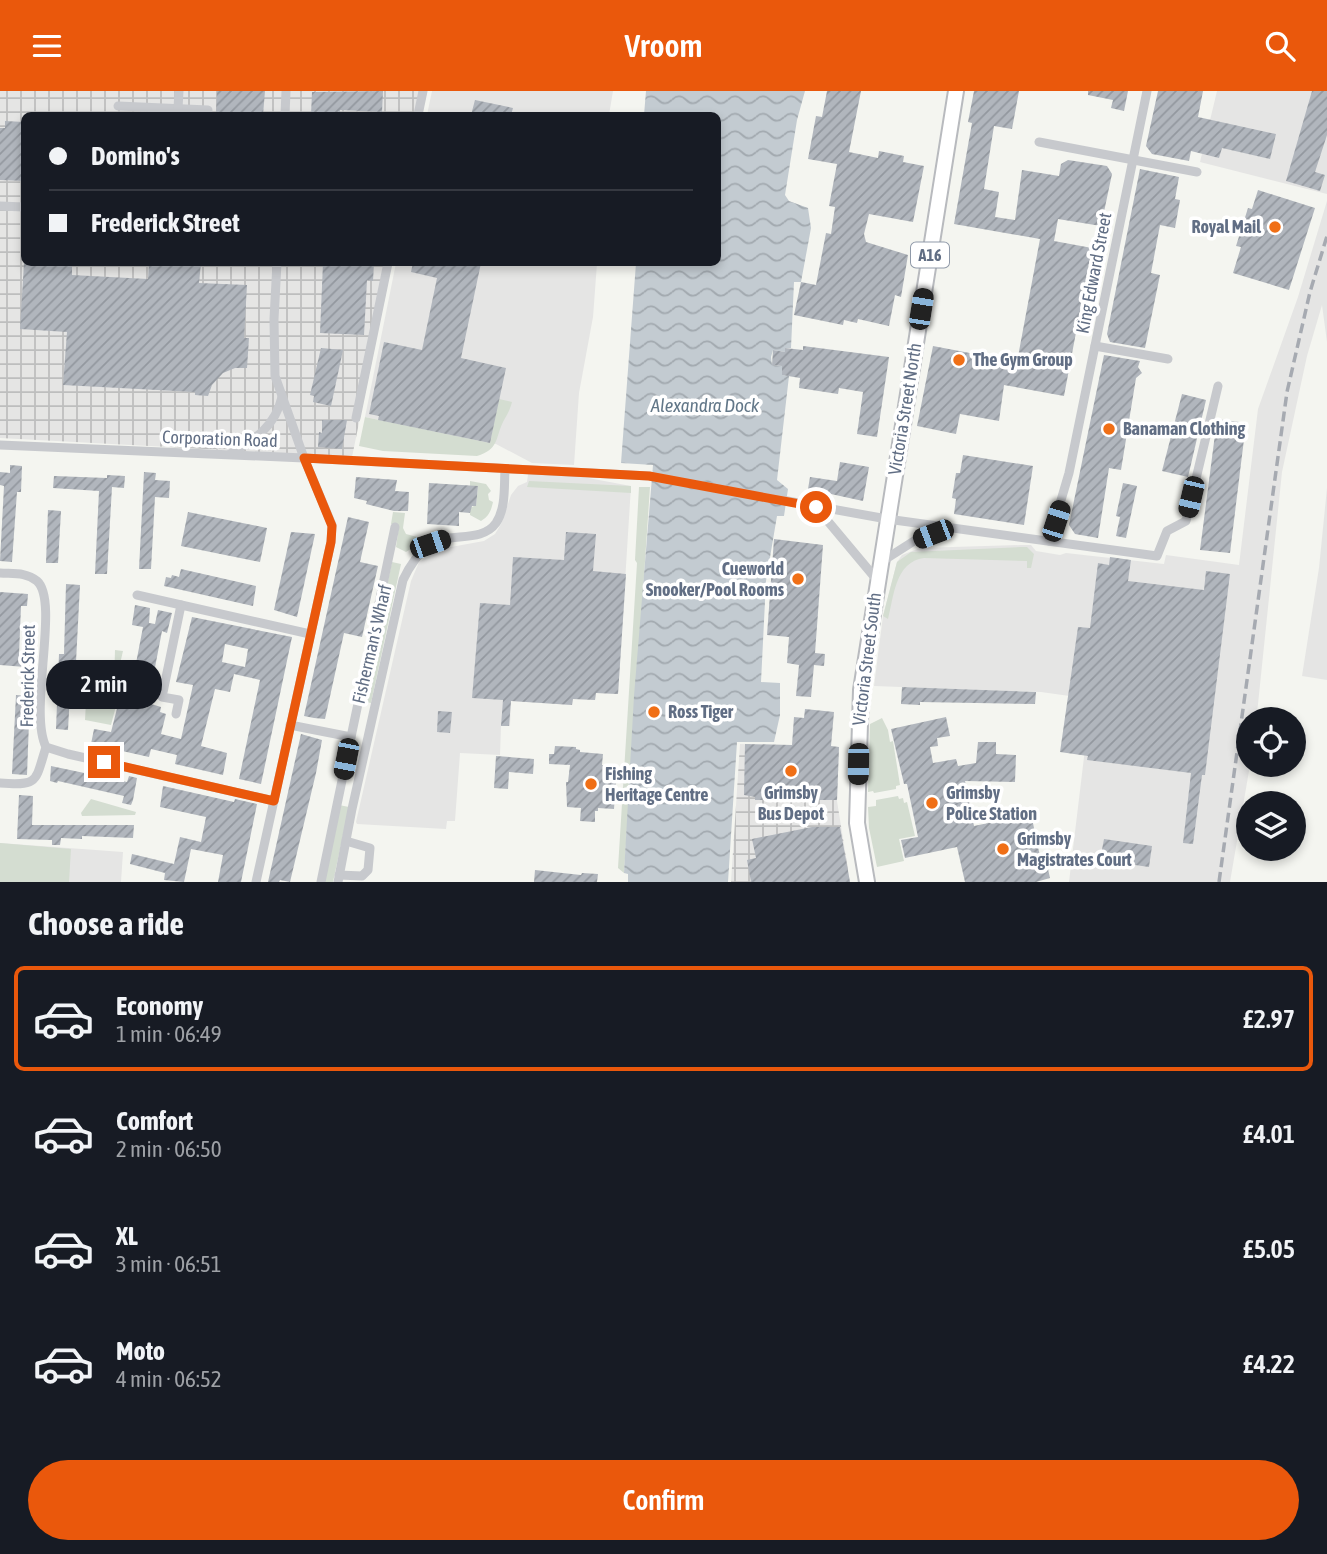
<!DOCTYPE html>
<html lang="en">
<head>
<meta charset="utf-8">
<style>
  :root { --surface:#171b24; --page:#242831; --text:#f1f3f6; --muted:#9ea1a6; --line:#363941; --accent:#ea580c }
  body { margin:0; font-family:"Asap Condensed",sans-serif; background:var(--page); color:var(--text); height:100vh; display:flex; flex-direction:column; font-size:26px; white-space:nowrap }
  * { box-sizing:border-box; margin:0 }
  p { font-size:23px; color:var(--muted) }
  .icon { flex:none; width:38px; height:38px; fill:none; stroke:currentColor; stroke-width:2; stroke-linecap:round; stroke-linejoin:round }
  .map { position:relative; height:791px; overflow:hidden }
  .sheet { display:flex; flex-direction:column; background:var(--surface); flex:1 }
  .sheet>* { flex:none }
  .top-card { position:absolute; left:21px; top:21px; width:700px; height:154px; border-radius:10px; box-shadow:0 4px 10px #0003; display:grid; align-content:center; height:154px; padding:0 28px; background:var(--surface) }
  .buttons { position:absolute; left:1236px; top:616px; display:grid; gap:14px }
  .buttons a { display:grid; place-items:center; width:70px; height:70px; border-radius:50%; background:var(--surface); box-shadow:0 4px 10px #0003; font-size:35px }
  .end { position:absolute; width:32px; height:32px; margin:-16px; border:9px solid #ea580c; background:#fff; box-shadow:0 0 0 4px #fff }
  .from { border-radius:50% }
  .bubble { position:absolute; height:49px; border-radius:24px; background:var(--surface); box-shadow:0 4px 10px #0003; font-size:23px; font-weight:600; line-height:49px; text-align:center }
  .car { position:absolute; width:21px; height:42px; margin:-21px -10px; border-radius:9px; box-shadow:0 0 5px 2px #0007; background:linear-gradient(#222 24%,#8ab4d8 0 40%,#222 0 76%,#8ab4d8 0 86%,#222 0) }
  .top-card b { display:flex; align-items:center; gap:24px; height:66px; font-size:26px }
  .top-card b+b { border-top:2px solid var(--line) }
  .top-card i { width:18px; height:18px; background:var(--text) }
  ul { padding:0; list-style:none }
  li { display:flex; align-items:center; gap:21px; height:105px; margin:0 14px 10px; padding:0 14px; border:4px solid transparent; border-radius:10px }
  li div { flex:1 }
  li b { display:block; font-size:26px }
  li em { font-style:normal; font-weight:600 }
  li.current { border-color:var(--accent) }
  li>.icon { width:63px; height:63px; stroke-width:1.5 }
  h2 { padding:0 28px; font-size:32px; line-height:84px }
  .cta { display:flex; gap:14px; margin-top:auto; padding:14px 28px }
  .cta a { flex:1; height:80px; border-radius:42px; background:var(--accent); color:#fff; font-size:28px; font-weight:600; line-height:80px; text-align:center }
  header { display:flex; justify-content:space-between; align-items:center; height:91px; padding:0 28px; background:var(--accent); color:#fff; font-size:32px; font-weight:600 }
  .map>svg:first-child { display:block }
</style>
</head>
<body>
<header><svg class="icon" aria-label="menu" viewBox="0 0 24 24"><path d="M4 6h16M4 12h16M4 18h16"/></svg>Vroom<svg class="icon" aria-label="search" viewBox="0 0 24 24"><circle cx="10" cy="10" r="6"/><path d="M15 15l6 6"/></svg></header>
<div class="map">
<svg width="1327" height="791" viewBox="0 0 1327 791">
  <defs>
    <pattern id="industrial-grid" width="8" height="8" patternUnits="userSpaceOnUse" patternTransform="scale(1.75)"><rect width="8" height="8" fill="#e5e5e4"/><path d="M0 4h8M4 0v8" fill="none" stroke="#bdbebe"/></pattern>
    <pattern id="water-waves" width="16" height="10" patternUnits="userSpaceOnUse" patternTransform="scale(1.75)"><rect width="16" height="10" fill="#c3cbd1"/><path d="M0 5q4-4 8 0t8 0" fill="none" stroke="#a2a9af"/></pattern>
    <pattern id="building-hatch" width="6" height="6" patternUnits="userSpaceOnUse" patternTransform="scale(1.75)"><rect width="6" height="6" fill="#b1b6bd"/><path d="M-1 1l2-2M0 6l6-6M5 7l2-2" fill="none" stroke="#93989f"/></pattern>
  </defs>
  <rect width="100%" height="100%" fill="#f4f5f0"/>
  <g fill="#e5e5e4">
    <path d="M432,0H613L609,24H427Z"/>
    <path d="M1217,0H1327V103L1200,71Z"/>
    <path d="M1327,110V251L1322,214L1307,265L1282,381L1258,613L1256,628H1248V674H1250L1230,791H1069L1091,608L1041,601L874,595L883,525L897,471L902,464L920,457L1021,454H1031L1036,460L1060,464L1066,462L1164,473L1166,464L1239,474L1258,318L1298,206Z"/>
    <path d="M396,172H597L593,226L579,302L574,374L532,372L496,353L365,326Z"/>
    <path d="M529,376L631,395L618,603L596,602L595,609L573,608L572,614L511,610L510,635H501L500,664L460,662L455,730H447L446,738L357,733L356,731L411,490L419,471L440,458L484,450L495,443L501,433L511,404L518,395L527,391Z"/>
    <path d="M1327,397V589L1302,585L1319,477Z"/>
    <path d="M0,752L123,761L121,791H0Z"/>
  </g>
  <g fill="url(#industrial-grid)">
    <path d="M0,0H427L422,24H24V172H392L352,366L0,347Z"/>
    <path d="M740,653L839,656L837,710L850,791H731Z"/>
  </g>
  <g fill="#d4ddd1">
    <path d="M499,308L512,311C510,319 507,324 503,331C495,348 499,358 477,365L383,360L359,355L365,326L490,352Z"/>
    <path d="M470,390L486,393L491,400L488,403L489,409L493,411C491,420 489,425 481,430L470,424V417L476,414L478,396L470,395Z"/>
    <path d="M529,390L631,395V402L527,396Z"/>
    <path d="M639,396H650L624,782L618,777L637,472L635,469Z"/>
    <path d="M393,421L405,422L403,437L406,443L421,447V451L406,461L396,456L399,435L391,433Z"/>
    <path d="M1021,456H1027L1034,463L1031,477H1027V470L924,467C895,471 894,505 888,528L883,525L897,471L911,461Z"/>
    <path d="M392,471L401,473L371,612L362,610Z"/>
    <path d="M115,559L123,560L120,573L130,597L121,596L111,634L85,629L87,593H114Z"/>
    <path d="M882,627L888,639L890,651L893,650L900,694L896,695V698L874,702L873,700L868,701L870,633Z"/>
    <path d="M898,705L899,708L903,707L904,712L907,711L915,745L899,748L904,770L877,776L869,737L868,716L876,715V709Z"/>
    <path d="M91,708L136,721L135,724L82,725L81,722Z"/>
    <path d="M339,714L349,716L333,791H323Z"/>
    <path d="M0,752L71,758L69,791H0Z"/>
  </g>
  <path fill="url(#water-waves)" d="M646,0H805L797,29L785,104L789,110L808,117L811,137L801,191H794L791,257H785V261L773,259L771,266L772,274L782,275V284L789,285L777,389L788,398L784,425H777L766,490L761,591L780,592V624L774,651H737L728,791H628V783L624,782L634,605L653,374L621,372L636,172H718V24H644Z"/>
  <g fill="url(#building-hatch)" fill-rule="evenodd">
    <path d="M217,0H265L263,24H216Z"/>
    <path d="M383,0L382,21L340,19V24H311L312,1Z"/>
    <path d="M827,0H861L849,61L878,67L879,60L904,65L903,71L924,75L913,131L869,123L864,143L866,151L908,164L901,206L895,204L889,235L858,228L857,232L844,229L843,234L794,224L801,191L816,194L826,142L831,143L835,116L829,115L837,73L808,68L816,25L822,26Z"/>
    <path d="M974,0H1019L1012,38L994,35L984,98L999,101L995,126L1015,129L1022,79L1059,85L1061,73L1068,69L1107,75L1112,83L1101,135L1058,128L1054,150L1092,157L1064,305L1004,294L999,330L960,323L956,343L917,335L933,255L1017,271L1040,148L954,133L972,32L968,31Z"/>
    <path d="M1088,0H1128L1124,20L1111,17L1113,9L1088,4Z"/>
    <path d="M1158,0H1203L1198,26L1276,43L1270,68L1222,57L1219,67L1191,60L1189,70L1152,63L1146,55Z"/>
    <path d="M1312,0H1327V44L1315,81L1325,84L1320,100L1286,90Z"/>
    <path d="M475,9L513,17L511,24H471Z"/>
    <path d="M5,30L24,31V90L0,89V37H5Z"/>
    <path d="M1140,78L1179,86L1175,108L1180,109L1175,137L1160,134L1151,182L1160,184L1145,257L1110,251L1107,243Z"/>
    <path d="M1258,99L1315,117L1289,199L1233,182L1241,156L1236,155L1248,117L1252,118Z"/>
    <path d="M24,172H72V184L148,188L149,172H201L199,192L247,194L244,247H249L247,277H235L223,282L212,294L208,305L195,304V301L63,294L67,241L20,238Z"/>
    <path d="M323,172H374L373,190L367,189L364,244L320,242Z"/>
    <path d="M413,172H481L461,267L506,277L490,352L378,329L379,325L369,323L384,251L422,259L437,187L411,181Z"/>
    <path d="M803,255L889,266L877,346L857,343L863,301L839,297L838,303L799,297L800,287L782,284V275L772,274L773,259L785,261V257L803,259Z"/>
    <path d="M321,257L343,259L331,315L313,311L314,305L310,304Z"/>
    <path d="M1104,264L1140,270L1138,276L1142,282L1136,287L1121,379L1109,377L1098,447L1075,443L1069,434Z"/>
    <path d="M1182,303L1206,309L1188,386L1162,380Z"/>
    <path d="M1217,328L1246,332L1230,462L1200,459Z"/>
    <path d="M322,329H347L342,358L318,356L319,341L322,342Z"/>
    <path d="M963,364L1033,375L1024,434L954,423L956,408L952,407L956,382H960Z"/>
    <path d="M840,371L869,376L863,410L808,398L810,386L837,390Z"/>
    <path d="M10,374L22,375L21,401H17L12,471L0,470L4,395L0,394V381L10,382Z"/>
    <path d="M144,381L156,382L155,389L170,390L169,407L155,406L151,478H139Z"/>
    <path d="M107,384L125,385L124,397L112,396L107,483H95L99,400L53,397L54,385L107,387Z"/>
    <path d="M356,386L397,389L395,400L409,401L408,420H394L366,413L367,410L354,407Z"/>
    <path d="M429,392L478,395L476,415H472L470,422L459,421V435L427,433Z"/>
    <path d="M1123,392L1137,395L1126,447L1116,445L1120,426L1116,425Z"/>
    <path d="M48,419L61,420L58,472H46Z"/>
    <path d="M188,421L267,437L260,471L181,455Z"/>
    <path d="M348,426L369,431L360,471L378,475L362,546L344,542L325,628L314,627L304,625Z"/>
    <path d="M291,441L315,443L297,526L274,519Z"/>
    <path d="M566,441L596,443L593,480L626,483L618,603L596,602L595,609L573,608L572,614L511,610L509,635H501L503,609L472,607L480,512L510,514L513,466L564,469Z"/>
    <path d="M774,448L823,454L815,562L825,563L824,575L814,574L811,606L796,605L799,574L787,572L789,546L767,544Z"/>
    <path d="M1110,466L1131,469L1128,490L1204,499L1206,480L1230,483L1205,684H1202L1193,753L1183,752L1191,682L1087,669L1088,665L1060,661L1078,536L1090,537L1098,472L1109,474Z"/>
    <path d="M181,478L256,495L253,515L164,495L166,486L171,487L172,484L179,486Z"/>
    <path d="M66,493L80,494L76,571L114,572V584L71,583L68,639L56,638L59,563H64Z"/>
    <path d="M0,501L28,503L27,515H21L19,564H34L33,579H25V576L0,574Z"/>
    <path d="M135,514L150,517L149,532L155,533L158,519L172,522L167,542L162,540L151,597L132,593L143,536L132,534Z"/>
    <path d="M192,526L292,546L261,693L239,688L260,589L234,583L230,601L215,598L201,655L227,662L223,684L175,673L177,664L151,658L149,666L91,653L94,638L111,641L120,606L131,608L130,613L147,617L148,612L161,616L160,621L166,623L161,643L181,648L193,594L176,591ZM225,553L248,558L245,576L222,571Z"/>
    <path d="M902,596L1036,601L1035,613L920,611V614L901,613Z"/>
    <path d="M16,604L30,605L27,684L12,683Z"/>
    <path d="M805,618L834,621L831,655L839,656L837,709H755V706L744,704L745,653L792,654L794,626L804,627Z"/>
    <path d="M438,620L452,621L450,642L437,641Z"/>
    <path d="M946,626L950,645L937,647L938,655L930,656L933,672L956,668L958,675L976,672L978,651H996V663L1016,664L1015,691L965,690L974,735L1031,723L1040,765L1045,764L1050,787L1036,791H965L957,756L905,767L901,749L918,746L907,693H904L891,638Z"/>
    <path d="M301,643L322,649L316,682L290,791L280,789L279,791H268Z"/>
    <path d="M555,655L576,656V658L580,659V661L603,663L602,674L617,675L614,718L598,717V720H595V731L580,730L581,717L567,716L566,691H568L570,674L549,673V663H554Z"/>
    <path d="M496,665L534,668L533,683L509,681L508,698L494,697Z"/>
    <path d="M51,675L127,691L129,685L137,687L133,709L131,714L122,712L124,705L58,690L57,692L50,690Z"/>
    <path d="M163,695L234,711L235,708L257,713L241,791H218L223,764L191,758L184,791L164,789L165,782L130,773L132,763L174,773L180,746L201,751L206,726L160,716Z"/>
    <path d="M19,704L33,705L32,734H134L133,747L82,745V748L61,747L60,754H52V749L17,748Z"/>
    <path d="M812,736H840L850,791H751L747,769L756,767L752,748Z"/>
    <path d="M1104,748L1152,755L1149,776L1100,769Z"/>
    <path d="M535,779L581,784L582,782L598,783L597,791H534Z"/>
  </g>
  <g fill="none" stroke-linecap="round" stroke-linejoin="round">
    <defs>
      <path id="trunk" d="M867,791L857,732L861,599L956,0"/>
    </defs>
    <use href="#trunk" stroke="#b8babe" stroke-width="18"/>
    <g stroke="#c7c9cd" stroke-width="9">
      <path d="M118,15L208,19"/>
      <path d="M178,17L179,0"/>
      <path d="M285,24L286,0"/>
      <path d="M418,24L423,0"/>
      <path d="M1039,51L1197,81"/>
      <path d="M0,115L24,116"/>
      <path d="M1095,255L1168,268"/>
      <path d="M356,327L388,172"/>
      <path d="M0,354L304,367L649,385L887,428L1157,465L1167,440L1186,430L1218,295"/>
      <path d="M230,363C255,348 275,336 282,306"/>
      <path d="M816,416L877,489"/>
      <path d="M1049,450L1069,382L1147,0"/>
      <path d="M881,471L914,450L947,440"/>
      <path d="M0,482C13,483 26,481 37,490C60,510 28,620 46,656L68,663L274,710"/>
      <path d="M137,504L310,543"/>
      <path d="M176,623L179,609L162,606L181,514"/>
      <path d="M290,634L351,646L321,791"/>
      <path d="M351,646L395,436"/>
      <path d="M0,692C39,695 35,691 46,656"/>
      <path d="M339,784L362,785L368,779L370,757L346,750"/>
      <path d="M256,791L331,451L332,434L304,367L275,285L274,228L277,172"/>
      <path d="M338,791L352,718L403,489C409,476 418,463 429,454C448,440 481,453 496,432C506,417 504,396 505,378"/>
    </g>
    <use href="#trunk" stroke="#fff" stroke-width="14"/>
    <path stroke="#a6aab1" stroke-width="3.5" stroke-dasharray="10 5" stroke-linecap="butt" d="M1219,791L1287,301L1310,201L1327,145"/>
  </g>
  <g fill="none" stroke-linecap="round" stroke-linejoin="round">
    <path stroke="#ea580c" stroke-width="9" d="M104,671L274,710L331,451L332,435L304,367L649,385L816,416"/>
  </g>
  <g fill="#f06f16" stroke="#fff" stroke-width="2.5">
    <circle cx="1275" cy="136" r="7"/>
    <circle cx="959" cy="269" r="7"/>
    <circle cx="1109" cy="338" r="7"/>
    <circle cx="798" cy="488" r="7"/>
    <circle cx="654" cy="621" r="7"/>
    <circle cx="791" cy="680" r="7"/>
    <circle cx="591" cy="693" r="7"/>
    <circle cx="932" cy="712" r="7"/>
    <circle cx="1003" cy="758" r="7"/>
  </g>
  <g text-anchor="middle" stroke-width="7" stroke-linejoin="round" paint-order="stroke">
    <rect fill="#fff" stroke="#909aa9" stroke-width="2" x="911" y="151.5" width="38" height="25" rx="5"/>
    <g font-size="16" font-weight="bold" fill="#616e84">
      <text x="930" y="170">A16</text>
    </g>
    <g font-size="18" font-weight="bold" fill="#616e84" stroke="#fff" text-anchor="start">
      <text x="1261" y="142" text-anchor="end">Royal Mail</text>
      <text x="973" y="275">The Gym Group</text>
      <text x="1123" y="344">Banaman Clothing</text>
      <text x="784" y="484" text-anchor="end">Cueworld<tspan x="784" dy="21">Snooker/Pool Rooms</tspan></text>
      <text x="668" y="627">Ross Tiger</text>
      <text x="605" y="689">Fishing<tspan x="605" dy="21">Heritage Centre</tspan></text>
      <text x="791" y="708" text-anchor="middle">Grimsby<tspan x="791" dy="21">Bus Depot</tspan></text>
      <text x="946" y="708">Grimsby<tspan x="946" dy="21">Police Station</tspan></text>
      <text x="1017" y="754">Grimsby<tspan x="1017" dy="21">Magistrates Court</tspan></text>
    </g>
    <g font-size="18" fill="#616e84" stroke="#fff">
      <text transform="translate(1094 182) rotate(-79)" y="6">King Edward Street</text>
      <text transform="translate(905 318) rotate(-81)" y="6">Victoria Street North</text>
      <text transform="translate(220 348) rotate(2)" y="6">Corporation Road</text>
      <text transform="translate(372 553) rotate(-77)" y="6">Fisherman's Wharf</text>
      <text transform="translate(867 568) rotate(-83)" y="6">Victoria Street South</text>
      <text transform="translate(28 585) rotate(-89)" y="6">Frederick Street</text>
    </g>
    <g font-size="19" font-style="italic" fill="#627788" stroke="#fff">
      <text x="705" y="321">Alexandra Dock</text>
    </g>
  </g>
</svg>
<div class="buttons">
<a><svg class="icon" aria-label="locate" viewBox="0 0 24 24"><circle cx="12" cy="12" r="6"/><path d="M12 2v4M12 18v4M2 12h4M18 12h4"/></svg></a>
<a><svg class="icon" aria-label="layers" viewBox="0 0 24 24"><path d="M12 4l9 5-9 5-9-5zM3 14l9 5 9-5"/></svg></a>
</div>
<i class="end from" style="left:816px;top:416px"></i>
<i class="end" style="left:104px;top:671px"></i>
<div class="bubble" style="left:46px;top:569px;width:116px">2 min</div>
<i class="car" style="left:921px;top:218px;rotate:9deg"></i>
<i class="car" style="left:1191px;top:406px;rotate:193deg"></i>
<i class="car" style="left:1056px;top:430px;rotate:18deg"></i>
<i class="car" style="left:933px;top:443px;rotate:249deg"></i>
<i class="car" style="left:430px;top:453px;rotate:71deg"></i>
<i class="car" style="left:346px;top:668px;rotate:191deg"></i>
<i class="car" style="left:858px;top:673px;rotate:181deg"></i>
<div class="top-card">
<b><i class="from"></i>Domino's</b>
<b><i></i>Frederick Street</b>
</div>
</div>
<section class="sheet">
<h2>Choose a ride</h2>
<ul>
<li class="current"><svg class="icon" aria-label="car" viewBox="0 0 24 24"><path d="M5 17H2v-5l4-1 3-4h7l3 4 3 1v5h-3M9 17h6M6 11h13"/><circle cx="7" cy="17" r="2"/><circle cx="17" cy="17" r="2"/></svg><div><b>Economy</b><p>1 min · 06:49</p></div><em>£2.97</em></li>
<li><svg class="icon" aria-label="car" viewBox="0 0 24 24"><path d="M5 17H2v-5l4-1 3-4h7l3 4 3 1v5h-3M9 17h6M6 11h13"/><circle cx="7" cy="17" r="2"/><circle cx="17" cy="17" r="2"/></svg><div><b>Comfort</b><p>2 min · 06:50</p></div><em>£4.01</em></li>
<li><svg class="icon" aria-label="car" viewBox="0 0 24 24"><path d="M5 17H2v-5l4-1 3-4h7l3 4 3 1v5h-3M9 17h6M6 11h13"/><circle cx="7" cy="17" r="2"/><circle cx="17" cy="17" r="2"/></svg><div><b>XL</b><p>3 min · 06:51</p></div><em>£5.05</em></li>
<li><svg class="icon" aria-label="car" viewBox="0 0 24 24"><path d="M5 17H2v-5l4-1 3-4h7l3 4 3 1v5h-3M9 17h6M6 11h13"/><circle cx="7" cy="17" r="2"/><circle cx="17" cy="17" r="2"/></svg><div><b>Moto</b><p>4 min · 06:52</p></div><em>£4.22</em></li>
</ul>
<div class="cta"><a>Confirm</a></div>
</section>
</body>
</html>
